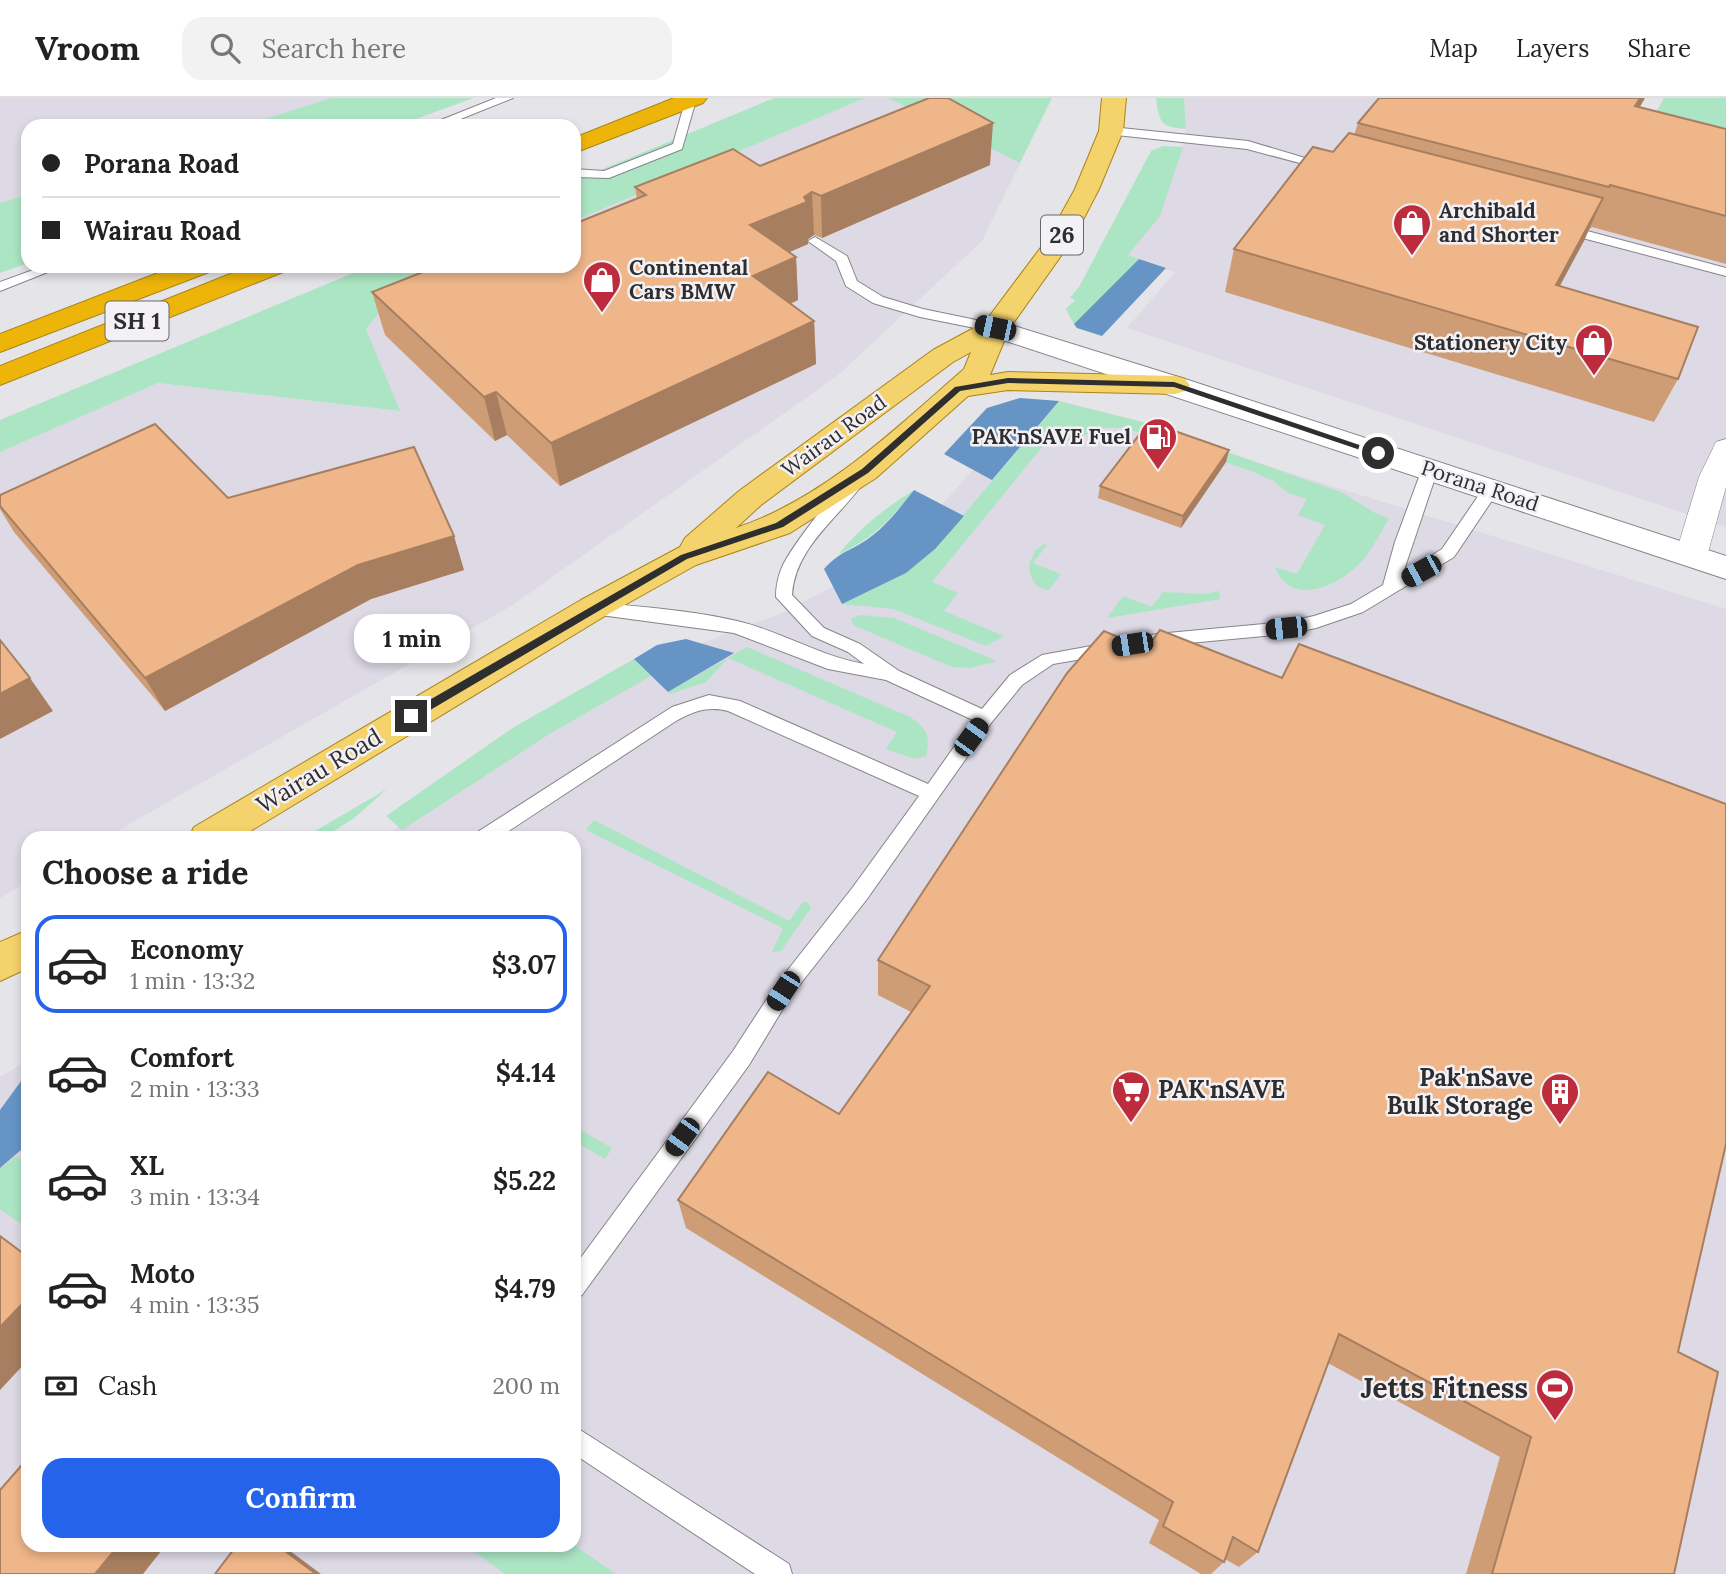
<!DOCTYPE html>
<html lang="en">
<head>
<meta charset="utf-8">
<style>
  :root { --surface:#fff; --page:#f2f2f2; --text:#222; --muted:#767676; --line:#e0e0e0; --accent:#2563eb }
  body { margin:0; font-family:Lora,serif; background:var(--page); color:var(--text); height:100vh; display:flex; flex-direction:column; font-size:26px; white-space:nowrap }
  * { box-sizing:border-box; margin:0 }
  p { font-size:23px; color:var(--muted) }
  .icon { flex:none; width:38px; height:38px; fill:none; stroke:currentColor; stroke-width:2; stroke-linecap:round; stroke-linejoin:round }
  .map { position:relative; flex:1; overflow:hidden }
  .side { position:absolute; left:21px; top:733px; width:560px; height:721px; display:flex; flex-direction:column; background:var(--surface); border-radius:21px; box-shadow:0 4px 10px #0003 }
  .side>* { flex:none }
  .hud { position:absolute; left:21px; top:21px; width:560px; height:154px; border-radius:21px; box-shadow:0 4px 10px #0003; display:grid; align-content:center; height:154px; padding:0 21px; background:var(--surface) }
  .end { position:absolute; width:32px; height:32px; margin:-16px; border:9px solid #2e2e2f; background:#fff; box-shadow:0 0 0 4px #fff }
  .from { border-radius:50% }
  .bubble { position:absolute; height:49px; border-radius:21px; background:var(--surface); box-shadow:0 4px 10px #0003; font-size:23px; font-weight:800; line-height:49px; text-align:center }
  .car { position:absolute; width:21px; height:42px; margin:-21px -10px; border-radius:9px; box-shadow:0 0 5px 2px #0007; background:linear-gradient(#222 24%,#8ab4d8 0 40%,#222 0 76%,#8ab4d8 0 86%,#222 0) }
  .hud b { display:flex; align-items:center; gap:24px; height:66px; font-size:26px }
  .hud b+b { border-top:2px solid var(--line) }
  .hud i { width:18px; height:18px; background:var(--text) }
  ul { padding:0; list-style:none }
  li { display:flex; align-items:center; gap:21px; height:98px; margin:0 14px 10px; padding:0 7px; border:4px solid transparent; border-radius:21px }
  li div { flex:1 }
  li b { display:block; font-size:26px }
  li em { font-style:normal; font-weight:800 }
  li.active { border-color:var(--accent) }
  li>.icon { width:63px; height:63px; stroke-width:1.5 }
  h2 { padding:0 21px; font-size:32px; line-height:84px }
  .pay { display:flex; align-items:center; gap:18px; height:77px; padding:0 21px; font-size:26px }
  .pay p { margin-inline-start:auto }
  .primary-button { display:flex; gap:14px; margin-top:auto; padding:14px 21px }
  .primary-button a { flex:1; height:80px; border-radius:21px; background:var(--accent); color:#fff; font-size:28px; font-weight:800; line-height:80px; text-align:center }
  header { display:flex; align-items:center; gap:42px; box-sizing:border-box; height:98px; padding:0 35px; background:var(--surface); border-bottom:2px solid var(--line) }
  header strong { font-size:33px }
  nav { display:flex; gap:38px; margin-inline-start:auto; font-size:24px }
  .search { width:490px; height:63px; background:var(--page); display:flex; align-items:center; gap:18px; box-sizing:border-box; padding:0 24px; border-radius:21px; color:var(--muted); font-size:26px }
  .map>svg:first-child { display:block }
</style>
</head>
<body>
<header>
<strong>Vroom</strong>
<div class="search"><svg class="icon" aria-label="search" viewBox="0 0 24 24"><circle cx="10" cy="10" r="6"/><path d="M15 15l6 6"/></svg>Search here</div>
<nav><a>Map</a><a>Layers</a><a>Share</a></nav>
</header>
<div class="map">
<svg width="1726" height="1476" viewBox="0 0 1726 1476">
  <rect width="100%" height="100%" fill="#e5e4e8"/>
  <g fill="#ddd9e5">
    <path d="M0,0H331L243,28H28V96L0,105Z"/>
    <path d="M865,0H888L1020,65L982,143L837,278L511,508L105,740H28V784L0,800V354L158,285L399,313L366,232L392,200L574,168V123Z"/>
    <path d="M1184,0H1442L1726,67V429L1127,230L1175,174L1128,157L1182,49L1186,31Z"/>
    <path d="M1035,302L1063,304L1726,511V1476H0V979L28,962V1447H574V740H381L687,551L782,515L900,454Z"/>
  </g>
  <g fill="#ace5c4">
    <path d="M331,0H473L397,28H243Z"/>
    <path d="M774,0H865L574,123V83Z"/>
    <path d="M888,0H1052L1020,65Z"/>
    <path d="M1156,0H1184L1186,31C1161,29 1159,25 1156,0Z"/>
    <path d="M1664,0H1726V59L1643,38Z"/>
    <path d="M1163,48L1183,49L1160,118L1128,157L1139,161L1074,226L1066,211L1075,202L1070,200L1079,189L1151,53Z"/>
    <path d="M28,96V165L0,175V105Z"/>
    <path d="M370,168H467L392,200L366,231L400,313L158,285L0,354V322Z"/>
    <path d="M1059,303L1143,324L1343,395L1373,414L1389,420C1382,433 1375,446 1366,458C1346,485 1292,513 1275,469L1297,476L1325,427L1298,417L1307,401L1288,395L1274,383L1251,373L1126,330H1101L1070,343L1052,337L932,484L958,495L944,513L1004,538L986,548L894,511L842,506L906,475L935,451Z"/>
    <path d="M914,392C890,422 875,439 839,456C859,430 887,409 914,392Z"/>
    <path d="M1044,446L1047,447L1033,465L1061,476L1049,492C1034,490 1030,480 1029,466L1035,453Z"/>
    <path d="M1219,493L1220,501L1107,520L1123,498L1152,509L1163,494L1204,496Z"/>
    <path d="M860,517L894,520L997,563L970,570L952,569L853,527L851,521Z"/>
    <path d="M747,549L910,619C927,630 931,638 926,658L915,661L886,651L897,634L728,560L706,584L670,596L668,594Z"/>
    <path d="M634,561L651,578L551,635L402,732L386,718L514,629Z"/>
    <path d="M387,691L354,720L323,740H303Z"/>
    <path d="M594,722L789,823L803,804H808L811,810L781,853L772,854L783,830L586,732Z"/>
    <path d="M574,1028L612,1050L605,1061L574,1043Z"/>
    <path d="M16,1058L28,1067V1131L0,1111V1071Z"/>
    <path d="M465,1447H574L616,1476H505Z"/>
  </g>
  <g fill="#6694c5">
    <path d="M1139,161L1166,170L1102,238L1077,230L1074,226Z"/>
    <path d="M1020,300L1059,303L992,382L944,356L987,310Z"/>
    <path d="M914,392L964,418L935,451L906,475L842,506L824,471C841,453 846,455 865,443C885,430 899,411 914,392Z"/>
    <path d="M686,541L734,555L668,594L634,561L657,547Z"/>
    <path d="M24,979L28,982V1046L0,1070V1012Z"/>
  </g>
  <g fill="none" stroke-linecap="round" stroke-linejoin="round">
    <defs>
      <g id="service">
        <path d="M496,0H513L443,28H426Z"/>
        <path d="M686,0L696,2L682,51L609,80L574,79V71L604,73L673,46Z"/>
        <path d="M1111,29L1248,43L1332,68L1326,72L1247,51L1107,36V30Z"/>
        <path d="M1561,126L1726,170V178L1556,133L1555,130Z"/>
        <path d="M815,139L847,158L857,183L883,199L923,211L1000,227L1002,230L995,234L920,219L873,205L846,188L836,163L808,143Z"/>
        <path d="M44,168H63L0,193V184Z"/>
        <path d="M1430,366L1438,371L1403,475L1442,451L1485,388L1491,387L1499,392L1454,459L1363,514L1316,530L1286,536L1157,548L1053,566L1022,587L991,625L867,801L790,899L749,967L582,1197L574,1201V1169L733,953L776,887L853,789L919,698L728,613C708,608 694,613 676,623L498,740H473L476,735L672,609L709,597L740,603L928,686L973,622L886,582L828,571L734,535L593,516L585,510L587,506L593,504C641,509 690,512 737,523C781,533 819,558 864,566L848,554L812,538L776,499C776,488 778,478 783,467C792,449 839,384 856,379L864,384C838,421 795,449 792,497L824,530L860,546L899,573L982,611L1010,577L1042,557L1157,536L1286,524L1314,518L1351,506L1383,487L1395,444L1422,371Z"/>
        <path d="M574,1328L789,1466L792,1476H755L574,1356Z"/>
      </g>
      <path id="minor" d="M1726,341V389L1707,458L1702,465L1691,469L1680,465L1675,458L1699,379L1716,344Z"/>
      <path id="tertiary" d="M995,222L1185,281L1726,458V481L985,236L981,230L985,224Z"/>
      <g id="primary">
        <path d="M1102,0H1126L1123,33L1099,91L1073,141L1009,231L990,277L1008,274L1175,278L1185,281L1190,287L1185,293L1175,296L1008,292L968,298L876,380L790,435L696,467L605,518L239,740H189L194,729L581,502L680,449L685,440L739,393L933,252L985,224L1048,140L1075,91L1099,33ZM971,254L964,271C895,331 825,400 736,430L761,407L953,264Z"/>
        <path d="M28,832V870L0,883V844Z"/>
      </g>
      <g id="motorway">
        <path d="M674,0H707L703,5L574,55V40Z"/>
        <path d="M176,168H213L209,174L0,254V236Z"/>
        <path d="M250,168H287L283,174L0,287V268Z"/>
      </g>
    </defs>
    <use href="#service" stroke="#868489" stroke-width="2"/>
    <use href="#minor" stroke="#868489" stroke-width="1"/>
    <use href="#tertiary" stroke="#868489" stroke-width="2"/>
    <use href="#primary" stroke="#aa8517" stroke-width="2"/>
    <use href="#motorway" stroke="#aa8517" stroke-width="2"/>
    <use href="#service" fill="#fff" fill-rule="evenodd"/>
    <use href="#minor" fill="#fff" fill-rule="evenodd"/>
    <use href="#tertiary" fill="#fff" fill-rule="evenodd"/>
    <use href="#primary" fill="#f4d26c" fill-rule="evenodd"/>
    <use href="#motorway" fill="#edb40a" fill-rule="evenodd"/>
  </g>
  <g fill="#ce9d76">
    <path d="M1640,9L1726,31V166L1592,129L1590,131H1589L1560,188L1678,281L1654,324L1225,194L1234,151L1333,54L1354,37L1358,25Z"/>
    <path d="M990,67L822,140L814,137L808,141V146L789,154L796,159L798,202L790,206L814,223L816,266L560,388L507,337L495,343L385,237L372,194L574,168L637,101L635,89L760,68Z"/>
    <path d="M1229,352L1226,364L1181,430L1098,400L1100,388Z"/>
    <path d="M0,397L228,400L464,472L371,501L165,613L14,434L0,411Z"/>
    <path d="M878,862L1678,1254L1674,1476H1466L1500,1359L1328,1265L1258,1454L1239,1469L1225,1461L1224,1464L1211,1476H1201L1149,1445L1159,1422L686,1130L678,1102L839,1016L911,914L878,897Z"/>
  </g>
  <g fill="#a77f60">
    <path d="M1640,0H1645L1617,49L1635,8Z"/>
    <path d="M993,25L990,67L822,140L821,98Z"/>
    <path d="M812,94L814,137L808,141V146L753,170L750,127Z"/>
    <path d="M1603,100L1584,143L1537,230L1556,187Z"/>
    <path d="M796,159L798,202L756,221L753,178Z"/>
    <path d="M814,223L816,266L560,388L551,345Z"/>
    <path d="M496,294L507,337L495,343L484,299Z"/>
    <path d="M1229,352L1226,364L1181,430L1183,418Z"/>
    <path d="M454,438L464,472L371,501L165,613L145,580L358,467Z"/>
    <path d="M30,580L53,613L0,641V596Z"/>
    <path d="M28,1200V1262L0,1292V1229Z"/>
    <path d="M119,1447H166L143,1476H95Z"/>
    <path d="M277,1447H282L321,1476H316Z"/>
  </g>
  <g fill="#efb689" stroke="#a77f60" stroke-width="2">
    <path d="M929,0H948L993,25L821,98L812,94L804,99L807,104L750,127L796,159L753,178L814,223L551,345L496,294L484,299L372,194L438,168H574V126L646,97L635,89L733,51L760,68Z"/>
    <path d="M1379,0H1640L1635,8L1726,31V118L1610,87L1609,89L1358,25Z"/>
    <path d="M1349,35L1603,100L1556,187L1698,229L1678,281L1234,151L1313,49L1333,54Z"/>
    <path d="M1149,324L1229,352L1183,418L1100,388Z"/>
    <path d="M155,326L228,400L414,349L454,438L358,467L145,580L0,408V397Z"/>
    <path d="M1160,532L1282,580L1299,546L1726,706V1046L1678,1254L1718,1274L1674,1476H1492L1531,1339L1339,1236L1258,1454L1233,1439L1224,1464L1163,1428L1173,1404L678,1102L768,974L839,1016L930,888L878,862L1067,575L1104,533L1146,551Z"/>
    <path d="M0,542L30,580L0,596Z"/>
    <path d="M0,1138L28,1159V1200L0,1229Z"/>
    <path d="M28,1360V1447H119L95,1476H0V1392Z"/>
    <path d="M237,1447H277L316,1476H215Z"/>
  </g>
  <path fill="#2e2e2f" d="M1008,280L1174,284L1383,355L1375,357L1174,289L1008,285L960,293L868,375L783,429L687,461L415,621H407V615L681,457L776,425L862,371L955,289Z"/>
  <defs>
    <symbol id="shop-pin" viewBox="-11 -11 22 30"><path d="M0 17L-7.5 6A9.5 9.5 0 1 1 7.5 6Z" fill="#bd2c3c" stroke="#f3f1f6"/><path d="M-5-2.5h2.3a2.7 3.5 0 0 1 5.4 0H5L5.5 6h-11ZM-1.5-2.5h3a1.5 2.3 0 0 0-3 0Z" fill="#fff"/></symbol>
    <symbol id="fuel-pin" viewBox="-11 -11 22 30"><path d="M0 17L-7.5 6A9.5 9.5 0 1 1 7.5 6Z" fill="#bd2c3c" stroke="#f3f1f6"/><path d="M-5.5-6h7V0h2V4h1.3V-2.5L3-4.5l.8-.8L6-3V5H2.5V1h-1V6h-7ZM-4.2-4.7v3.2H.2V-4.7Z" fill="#fff"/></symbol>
    <symbol id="supermarket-pin" viewBox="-11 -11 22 30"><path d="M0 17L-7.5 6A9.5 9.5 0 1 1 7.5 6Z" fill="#bd2c3c" stroke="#f3f1f6"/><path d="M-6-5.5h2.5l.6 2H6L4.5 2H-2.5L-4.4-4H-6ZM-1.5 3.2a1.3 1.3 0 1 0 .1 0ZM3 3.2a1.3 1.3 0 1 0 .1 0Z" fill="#fff"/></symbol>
    <symbol id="building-pin" viewBox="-11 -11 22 30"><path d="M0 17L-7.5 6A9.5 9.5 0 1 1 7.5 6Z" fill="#bd2c3c" stroke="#f3f1f6"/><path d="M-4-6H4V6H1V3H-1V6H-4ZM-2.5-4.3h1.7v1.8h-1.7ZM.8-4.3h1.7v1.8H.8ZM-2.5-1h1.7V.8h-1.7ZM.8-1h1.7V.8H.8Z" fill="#fff"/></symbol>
    <symbol id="stadium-pin" viewBox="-11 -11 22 30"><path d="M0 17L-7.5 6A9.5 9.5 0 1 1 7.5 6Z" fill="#bd2c3c" stroke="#f3f1f6"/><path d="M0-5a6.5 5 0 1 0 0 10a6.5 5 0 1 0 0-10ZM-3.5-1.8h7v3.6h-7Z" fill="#fff"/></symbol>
  </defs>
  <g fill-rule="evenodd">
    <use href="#shop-pin" x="1390" y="103" width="44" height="60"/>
    <use href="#shop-pin" x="580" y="160" width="44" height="60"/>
    <use href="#shop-pin" x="1572" y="223" width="44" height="60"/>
    <use href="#fuel-pin" x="1136" y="317" width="44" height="60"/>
    <use href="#supermarket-pin" x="1109" y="970" width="44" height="60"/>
    <use href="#building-pin" x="1538" y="972" width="44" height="60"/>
    <use href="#stadium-pin" x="1533" y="1268" width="44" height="60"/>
  </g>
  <g text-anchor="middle" stroke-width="5" stroke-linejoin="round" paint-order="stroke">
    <g font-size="21" font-weight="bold" fill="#2e2e2f" stroke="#f3f1f6" text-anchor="start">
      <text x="1439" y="120">Archibald<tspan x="1439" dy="24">and Shorter</tspan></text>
      <text x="629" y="177">Continental<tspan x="629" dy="24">Cars BMW</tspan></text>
      <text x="1567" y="252" text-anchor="end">Stationery City</text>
      <text x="1131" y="346" text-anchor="end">PAK'nSAVE Fuel</text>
    </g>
    <g font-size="21" fill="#2e2e2f" stroke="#f3f1f6">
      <text transform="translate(834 338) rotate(-36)" y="7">Wairau Road</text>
      <text transform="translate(1480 388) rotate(18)" y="7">Porana Road</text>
    </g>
    <g fill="#f3f1f6" stroke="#69686b" stroke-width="2">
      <rect x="1041" y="117.5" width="42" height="39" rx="5"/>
      <rect x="105.5" y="203.5" width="63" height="39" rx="5"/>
    </g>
    <g font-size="23" font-weight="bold" fill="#2e2e2f">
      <text x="1062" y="145">26</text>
      <text x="137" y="231">SH 1</text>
    </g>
    <g font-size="24" fill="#2e2e2f" stroke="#f3f1f6">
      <text transform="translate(319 673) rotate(-31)" y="8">Wairau Road</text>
    </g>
    <g font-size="24" font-weight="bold" fill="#2e2e2f" stroke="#f3f1f6" text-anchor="end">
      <text x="1533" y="988">Pak'nSave<tspan x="1533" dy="28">Bulk Storage</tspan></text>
      <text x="1158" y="1000" text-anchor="start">PAK'nSAVE</text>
    </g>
    <g font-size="28" font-weight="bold" fill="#2e2e2f" stroke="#f3f1f6" text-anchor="end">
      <text x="1528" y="1300">Jetts Fitness</text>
    </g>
  </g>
</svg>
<i class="end from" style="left:1378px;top:355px"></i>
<i class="end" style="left:411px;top:618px"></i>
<div class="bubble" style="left:354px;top:516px;width:116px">1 min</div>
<i class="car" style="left:995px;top:230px;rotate:282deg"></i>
<i class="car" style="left:1421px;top:473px;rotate:241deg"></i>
<i class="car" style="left:1286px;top:530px;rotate:264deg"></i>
<i class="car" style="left:1132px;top:546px;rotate:261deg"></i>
<i class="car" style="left:971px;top:639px;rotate:36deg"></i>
<i class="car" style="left:783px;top:893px;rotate:213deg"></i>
<i class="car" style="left:682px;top:1039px;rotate:216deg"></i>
<div class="hud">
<b><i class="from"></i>Porana Road</b>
<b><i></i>Wairau Road</b>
</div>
<section class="side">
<h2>Choose a ride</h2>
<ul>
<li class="active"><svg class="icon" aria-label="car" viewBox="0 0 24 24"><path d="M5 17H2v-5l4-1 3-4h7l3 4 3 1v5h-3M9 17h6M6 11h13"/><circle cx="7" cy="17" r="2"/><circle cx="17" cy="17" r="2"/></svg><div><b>Economy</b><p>1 min · 13:32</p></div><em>$3.07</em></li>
<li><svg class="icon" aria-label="car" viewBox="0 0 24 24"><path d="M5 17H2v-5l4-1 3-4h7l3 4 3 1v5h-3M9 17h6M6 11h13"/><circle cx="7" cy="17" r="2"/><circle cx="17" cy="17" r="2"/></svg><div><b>Comfort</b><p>2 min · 13:33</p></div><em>$4.14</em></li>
<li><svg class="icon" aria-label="car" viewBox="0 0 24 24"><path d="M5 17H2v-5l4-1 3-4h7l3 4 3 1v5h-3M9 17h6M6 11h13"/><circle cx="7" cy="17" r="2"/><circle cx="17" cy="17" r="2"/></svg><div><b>XL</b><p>3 min · 13:34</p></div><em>$5.22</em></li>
<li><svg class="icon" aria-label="car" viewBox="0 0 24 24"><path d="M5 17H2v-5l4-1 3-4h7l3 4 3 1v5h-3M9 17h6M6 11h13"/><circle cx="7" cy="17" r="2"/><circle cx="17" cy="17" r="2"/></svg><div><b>Moto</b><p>4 min · 13:35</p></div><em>$4.79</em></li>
</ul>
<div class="pay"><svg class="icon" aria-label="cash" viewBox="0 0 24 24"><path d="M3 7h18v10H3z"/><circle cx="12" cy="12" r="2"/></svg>Cash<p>200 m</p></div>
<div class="primary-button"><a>Confirm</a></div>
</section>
</div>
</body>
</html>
